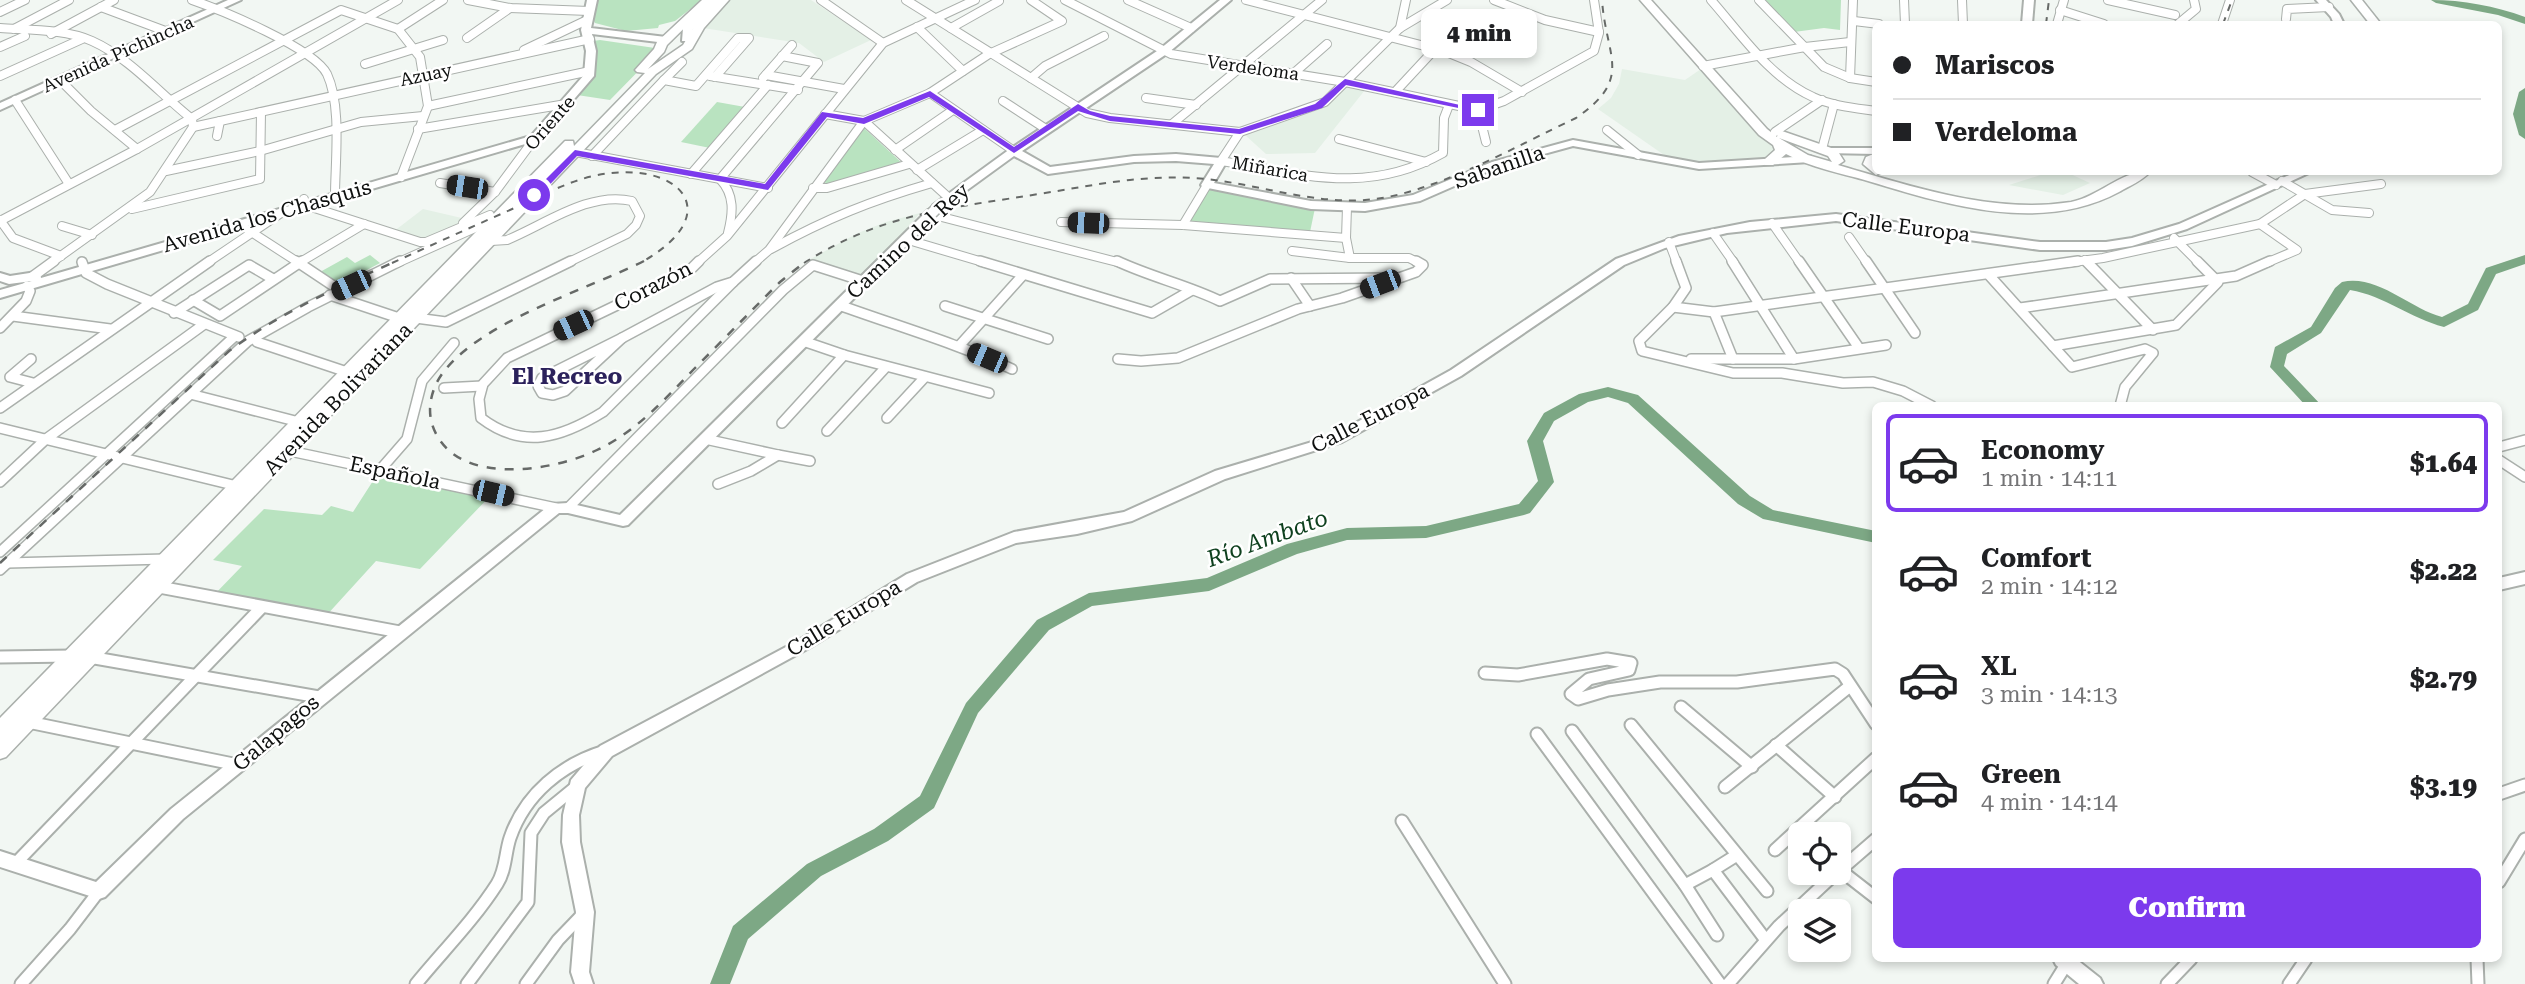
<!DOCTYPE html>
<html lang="en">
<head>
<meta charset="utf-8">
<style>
  :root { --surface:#fff; --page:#f6f6f6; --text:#202124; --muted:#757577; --line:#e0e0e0; --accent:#7c3aed }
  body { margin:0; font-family:"Roboto Serif",serif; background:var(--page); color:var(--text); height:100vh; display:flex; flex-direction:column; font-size:26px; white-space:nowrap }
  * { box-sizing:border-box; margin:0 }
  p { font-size:23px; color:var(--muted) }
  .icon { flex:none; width:38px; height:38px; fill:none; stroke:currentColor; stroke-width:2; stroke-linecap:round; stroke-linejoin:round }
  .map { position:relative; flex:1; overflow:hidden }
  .sheet { position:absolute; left:1872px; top:402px; width:630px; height:560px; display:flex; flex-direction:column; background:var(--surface); border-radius:10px; box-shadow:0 4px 10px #0003 }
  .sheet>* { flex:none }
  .banner { position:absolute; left:1872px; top:21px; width:630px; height:154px; border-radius:10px; box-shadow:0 4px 10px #0003; display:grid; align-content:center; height:154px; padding:0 21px; background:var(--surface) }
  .controls { position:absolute; left:1788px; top:822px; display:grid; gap:14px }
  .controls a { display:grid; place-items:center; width:63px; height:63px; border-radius:10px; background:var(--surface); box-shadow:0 4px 10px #0003; font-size:35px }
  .end { position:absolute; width:32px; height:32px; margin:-16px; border:9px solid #7c3aed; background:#fff; box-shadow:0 0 0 4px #fff }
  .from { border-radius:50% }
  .bubble { position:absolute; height:49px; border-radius:10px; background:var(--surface); box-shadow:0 4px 10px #0003; font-size:23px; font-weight:800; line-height:49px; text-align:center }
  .car { position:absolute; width:21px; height:42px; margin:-21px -10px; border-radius:9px; box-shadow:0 0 5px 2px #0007; background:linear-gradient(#222 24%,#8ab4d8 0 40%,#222 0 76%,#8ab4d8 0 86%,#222 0) }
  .banner b { display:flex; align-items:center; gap:24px; height:66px; font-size:26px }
  .banner b+b { border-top:2px solid var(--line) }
  .banner i { width:18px; height:18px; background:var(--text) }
  ul { padding:12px 0 0; list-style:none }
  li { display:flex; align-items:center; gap:21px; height:98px; margin:0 14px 10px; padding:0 7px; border:4px solid transparent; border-radius:10px }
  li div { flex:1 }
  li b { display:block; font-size:26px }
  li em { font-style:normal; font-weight:800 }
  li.on { border-color:var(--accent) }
  li>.icon { width:63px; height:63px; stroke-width:1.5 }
  .button { display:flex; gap:14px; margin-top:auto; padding:14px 21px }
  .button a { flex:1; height:80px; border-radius:10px; background:var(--accent); color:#fff; font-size:28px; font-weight:800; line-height:80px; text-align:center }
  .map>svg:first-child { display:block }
</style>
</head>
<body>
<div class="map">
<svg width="2525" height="984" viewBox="0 0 2525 984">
  <rect width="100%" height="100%" fill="#f2f7f3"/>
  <g fill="#e4f0e6">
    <path d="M727,0H811L871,40L824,62L799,43L703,28Z"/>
    <path d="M1622,69L1685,80L1701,69L1776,150L1770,158L1699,162L1667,157L1598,109L1611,98L1619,84Z"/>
    <path d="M1345,86L1365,90L1315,153L1266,154L1244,134L1322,108Z"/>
    <path d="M2050,172H2066L2090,183L2063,195L2009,185Z"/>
    <path d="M423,209L466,219L458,227L421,241L393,232Z"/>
    <path d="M920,213L863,281L813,265L807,261L858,233L886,222Z"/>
  </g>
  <g fill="#b9e3c0">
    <path d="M598,0H702L675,21L659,25L658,28L626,31L595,23L591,15Z"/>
    <path d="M1763,0H1841L1840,30L1824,28L1794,32Z"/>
    <path d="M600,40L655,48L658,51L610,100L577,95L593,76V41Z"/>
    <path d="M717,102L745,107L710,148L681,142Z"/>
    <path d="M864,128L903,164L832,185L823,182Z"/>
    <path d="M1209,189L1315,208L1310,232L1189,223Z"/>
    <path d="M370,255L380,263L337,286L320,272L347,257L355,263Z"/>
    <path d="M380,470L493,493L420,569L376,561L325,617L212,597L242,566L213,560L264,509L322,515L331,506L353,512Z"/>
  </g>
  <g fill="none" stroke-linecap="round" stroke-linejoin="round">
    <g fill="#7da885" fill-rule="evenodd">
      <path d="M2431,0C2463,0 2495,6 2525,17V24L2498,15L2436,3Z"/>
      <path d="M2525,88V139L2519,135L2513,114L2519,92Z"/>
      <path d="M2525,255V264L2496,274L2478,310L2444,327C2410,318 2385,296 2350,290L2321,333L2287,354L2284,366L2322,406H2306L2270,367L2275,347L2311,327L2335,288L2342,282C2378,274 2410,309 2442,317L2468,304L2486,268Z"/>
      <path d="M1608,387L1638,395L1750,496L1773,510L1876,531V543L1763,519L1738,504L1628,403L1608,397L1588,402L1554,421L1543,441L1554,482L1530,513L1524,515L1426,538L1347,540L1297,554L1209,591L1092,606L1049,630L978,713L934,808L888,841L821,876L748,939L730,984H710L733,926L807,864L874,829L920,796L966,703L1037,620L1089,593L1207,578L1287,544L1347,528L1426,526L1519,504L1538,481L1527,441L1544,413L1579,394Z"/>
    </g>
    <defs>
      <g id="street-far2">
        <path d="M192,0C221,10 314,48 327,74C342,106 335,161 335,196"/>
        <path d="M468,0L510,8L589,11"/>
        <path d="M821,0L883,43"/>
        <path d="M906,0L1087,113L1110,118L1240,132L1325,102L1400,28L1447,0"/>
        <path d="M1065,0L1171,54L1345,82L1478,110L1504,101L1594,51L1599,33L1594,0"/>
        <path d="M1128,0L1191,28"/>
        <path d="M1246,0L1444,51L1471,62L1522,92"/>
        <path d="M1494,0L1545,20L1599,32"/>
        <path d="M1711,0C1741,34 1770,78 1813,97C1832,106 1855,108 1876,111"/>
        <path d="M1759,0L1824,67L1850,78L1876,82"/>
        <path d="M1904,0L1905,24"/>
        <path d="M1962,0L1963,24"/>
        <path d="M2108,0L2175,15"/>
        <path d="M101,7L168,32"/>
        <path d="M2060,10L2104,24"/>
        <path d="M0,12L25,0"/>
        <path d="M2286,19L2287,9L2329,7"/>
        <path d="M1854,21L1879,24"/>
        <path d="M2057,24L2064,0"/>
        <path d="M2178,24L2196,9L2194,0"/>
        <path d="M2222,24L2230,0"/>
        <path d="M917,27L963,71"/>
        <path d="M0,28C29,30 65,29 92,41C130,58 160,94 192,119L193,127L150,192L51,263"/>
        <path d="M951,28L999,1"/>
        <path d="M1400,28L1406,0"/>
        <path d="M14,29L69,0"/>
        <path d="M398,29L443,0"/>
        <path d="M1461,31L1498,40L1506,35"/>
        <path d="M51,34L114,0"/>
        <path d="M467,38L510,8"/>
        <path d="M0,47L25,36"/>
        <path d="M524,50L587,20"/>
        <path d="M1444,51L1472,20"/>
        <path d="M365,64L443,40"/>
        <path d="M1703,66L1805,47L1850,42"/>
        <path d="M1294,73L1327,44"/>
        <path d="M766,75L844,89"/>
        <path d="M0,76L82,39"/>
        <path d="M710,76L798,90"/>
        <path d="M763,78L792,45"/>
        <path d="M1031,78L1045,66L1104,36"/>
        <path d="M1850,78L1853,0"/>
        <path d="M664,80L682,62"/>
        <path d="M61,81L91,111L137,149"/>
        <path d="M1395,92L1435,49"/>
        <path d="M930,93L1014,151"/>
        <path d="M1146,98L1196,105"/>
        <path d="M15,100L69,184"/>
        <path d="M1003,101L1046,129"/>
        <path d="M428,106L590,71"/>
        <path d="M1478,110L1486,142"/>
        <path d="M825,114L864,121L949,198"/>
        <path d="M1172,124L1322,0"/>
        <path d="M193,127L590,39"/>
        <path d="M418,129L566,104"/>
        <path d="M115,130L341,10L398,29L420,57L428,106L401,177"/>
        <path d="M1607,130L1638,155"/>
        <path d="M1240,132L1221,161C1302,174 1367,196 1443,153L1444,118L1449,105"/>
        <path d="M1775,132L1822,100"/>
        <path d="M217,136L220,121"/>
        <path d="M1339,139L1426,162"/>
        <path d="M1822,149L1834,104"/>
        <path d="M895,150L953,110"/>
        <path d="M570,151L768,188"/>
        <path d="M592,156L664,80L696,86L738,38H749L715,77"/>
        <path d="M917,170L983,130"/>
        <path d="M166,171L260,151L361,122L423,116"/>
        <path d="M2252,172L2276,185"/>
        <path d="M691,174L768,85"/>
        <path d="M2282,181L2332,210L2369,213"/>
        <path d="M440,183L495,192"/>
        <path d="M813,188H827L909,164"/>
        <path d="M304,199L305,205L420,242H426L490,215"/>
        <path d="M1347,207L1346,238L1350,258"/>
        <path d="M132,209L260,179L261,112"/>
        <path d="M930,214L1121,263"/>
        <path d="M0,220L13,238L61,256"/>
        <path d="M0,221L137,149L398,0"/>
        <path d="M1061,222L1183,225L1346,238"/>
        <path d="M463,223L495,192L535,138"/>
        <path d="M1772,223L1800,263"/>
        <path d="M239,224L299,263"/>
        <path d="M2260,224L2297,250L2266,263"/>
        <path d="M1183,225L1207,185"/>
        <path d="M62,226L92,235"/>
        <path d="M728,233C733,213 735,195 720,179L818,63L782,56"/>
        <path d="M1713,233L1734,263"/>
        <path d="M1849,237L1867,263"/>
        <path d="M2174,238L2199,263"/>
        <path d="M905,239L986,263"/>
        <path d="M491,241L507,240C546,224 589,191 632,201L640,216L636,225L627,234L567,263"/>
        <path d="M1669,242L1677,263"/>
        <path d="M771,249C828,218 870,201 932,183"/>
        <path d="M1292,251L1350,258H1409L1419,263"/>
        <path d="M2085,260L2088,263"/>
        <path d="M207,263L284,211"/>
        <path d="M299,263L364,224"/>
        <path d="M397,263L495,219"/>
        <path d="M697,263L727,236L883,43L975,0"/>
        <path d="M754,263L769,250L864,121L930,93L989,54L1062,21L1031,0"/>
        <path d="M2066,263L2103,258L2260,224L2305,194L2381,184"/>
      </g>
      <g id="street-far1">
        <path d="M296,261L332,285"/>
        <path d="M699,261L690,270L507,358L483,384L479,399L481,418C523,450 561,438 603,412L733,282"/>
        <path d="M980,261L1152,313L1192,290"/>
        <path d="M1117,261C1151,277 1187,285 1220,301L1270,279L1393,278"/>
        <path d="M1676,261L1686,288L1673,307L1639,341L1642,351L1733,373H1782L1843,383L1873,382L1903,391L1932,406"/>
        <path d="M1732,261L1794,359"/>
        <path d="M1799,261L1859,348"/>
        <path d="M1866,261L1915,333"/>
        <path d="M2086,261L2153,330"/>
        <path d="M82,262L86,273L107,284L239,337"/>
        <path d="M1988,274L2072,367L2145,349L2153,353L2125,387L2120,406"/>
        <path d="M32,277L54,261"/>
        <path d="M1291,278L1310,306"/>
        <path d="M330,295L399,318"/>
        <path d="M193,300L220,316L302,261"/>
        <path d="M839,305C897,326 956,343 1012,369"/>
        <path d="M945,306L1048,339"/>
        <path d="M1673,307L1714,312L2078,261"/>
        <path d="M2020,308L2236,276L2270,261"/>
        <path d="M1714,312L1733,359"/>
        <path d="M174,313L249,265L273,279"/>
        <path d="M13,316L110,329"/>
        <path d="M416,318L446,322L571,261"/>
        <path d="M0,328L26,301L30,291L27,286"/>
        <path d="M622,338L565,391L553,395L542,393L538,386L542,378Z"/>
        <path d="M622,338L717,287L733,282L756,261"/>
        <path d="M803,341L844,355L989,393"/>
        <path d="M257,342L347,372"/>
        <path d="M960,345L1023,275"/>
        <path d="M2053,346L2176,325L2218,282L2197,261"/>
        <path d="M31,359L10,377L33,383"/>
        <path d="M1118,359L1141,361L1178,358L1298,309L1342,298L1416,272L1423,265L1416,261"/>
        <path d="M1691,359H1794L1886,345"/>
        <path d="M444,388L482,386"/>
        <path d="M194,395L299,422"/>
        <path d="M0,408L210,261"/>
        <path d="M887,418L925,377"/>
        <path d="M782,423L844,355"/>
        <path d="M0,428L237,486"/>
        <path d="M827,431L886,367"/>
        <path d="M705,439L778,455L751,471L718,484"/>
        <path d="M2499,447L2525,440"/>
        <path d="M290,451L556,508"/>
        <path d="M778,455L810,461"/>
        <path d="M2499,460L2525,477"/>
        <path d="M380,470L407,439L422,381L454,343"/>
        <path d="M0,482L46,439L203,325"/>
        <path d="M568,508L783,290L813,265L863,281"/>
        <path d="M0,552L235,336"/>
        <path d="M7,563L166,559"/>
        <path d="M0,570L248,341L308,307L400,261"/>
      </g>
      <g id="street">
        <path d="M159,587L400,632"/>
        <path d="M0,657L73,656"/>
        <path d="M89,657L319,697"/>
        <path d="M1485,673L1518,675L1607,659L1631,663L1629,670L1589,679L1571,694L1578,699L1608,690L1660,682H1737L1835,669L1843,674L1876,724"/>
        <path d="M1681,707L1752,767"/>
        <path d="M28,722L238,765"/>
        <path d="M1631,725L1767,891"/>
        <path d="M1572,731L1685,885L1717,935"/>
        <path d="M1537,734L1720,984"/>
        <path d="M1776,745L1835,797"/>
        <path d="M1725,787L1850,686"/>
        <path d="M2499,794L2525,785"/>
        <path d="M1402,821L1505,984"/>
        <path d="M1775,850L1876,758"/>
        <path d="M15,864L262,607"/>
        <path d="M1713,870L1737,855"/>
        <path d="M1840,870L1876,898"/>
        <path d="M1839,871L1876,839"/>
        <path d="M2499,882L2525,839"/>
        <path d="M1685,885L1713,870L1765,939"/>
        <path d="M2477,959L2478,984"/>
        <path d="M21,984L70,929L99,891"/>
        <path d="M416,984C443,951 474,920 497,884C506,870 505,853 510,838C525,794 562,764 605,751"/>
        <path d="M467,984L528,902L531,833L544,813L577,786"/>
        <path d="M526,984L558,940L583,914"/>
        <path d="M1728,984L1779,926L1836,873"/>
        <path d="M2054,984L2067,963"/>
        <path d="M2167,984L2191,959"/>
        <path d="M2289,984L2306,959"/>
      </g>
      <g id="secondary">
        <path d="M228,0H241L0,110V103Z"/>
        <path d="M587,0H597L591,28L666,37L671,40L666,43L592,34L596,51L594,76L539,140L0,298V290L32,281L9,284L0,281V273L10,276L36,272L40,273L41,278L531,136L584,75L586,51L581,30Z"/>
        <path d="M710,0H720L693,29L690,41H682L683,28Z"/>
        <path d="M1220,0H1231L1168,53L1022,151L1050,167L1134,156L1176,154L1221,158L1227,161L1214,183L1311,201L1365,203L1413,195L1492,162L1573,140L1699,163L1810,156L1816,159L1810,162L1699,169L1573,146L1500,166L1420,201L1365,211L1311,209L1203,187L1201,185L1214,164L1176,161L1134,162L1048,174L1014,156L937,212L936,216L628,525L623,526L568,513H559L183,819L105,897L99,899L0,867V851L96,882L171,809L551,504L568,503L620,515L928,210L932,209L933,205L1010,149L1160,49Z"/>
        <path d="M2024,0H2034L2032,24H2022Z"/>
        <path d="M2316,0H2326L2339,14L2344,24H2334L2331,17Z"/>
        <path d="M1829,148H1876V154L1825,153V149Z"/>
        <path d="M2296,172H2311L2187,229L2132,246L2106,250H2040L1836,221L1727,233L1665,248L1624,265L1461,376L1342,442L1225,479L1132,521L1077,534L1016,543L917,582L809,648L612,756L585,788L579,815L580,842L594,912L589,972L593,984H575L571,972L576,912L562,842L563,815L571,780L600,746L799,640L907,574L1014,532L1124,512L1215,471L1332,436L1451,370L1616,259L1679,236L1750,222L1836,214L2040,242H2106L2132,238L2179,224Z"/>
        <path d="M2525,572V584L2499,590V578Z"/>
        <path d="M2053,959H2076L2100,978L2103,984H2079L2056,965Z"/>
      </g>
      <g id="primary">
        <path d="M702,0H713L667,45L664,52L648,69L683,45L695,25L718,0H729L704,28L692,49L656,74L6,757L0,759V718L565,141H573L574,146L645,73L637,72L635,70L654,49L657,42Z"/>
        <path d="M1640,0H1651L1767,129L1777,137L1778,132L1782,131L1837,150L1844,161L1838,165C1914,187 1992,214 2071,202C2099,197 2123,169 2150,172C2142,181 2129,186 2119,192C2041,234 1947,205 1868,181C1841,173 1811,168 1786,154L1773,165H1765V159L1775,150L1773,145L1759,135ZM1779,138L1828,156L1832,162L1808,155Z"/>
        <path d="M2351,0H2362L2381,24H2370Z"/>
        <path d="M1876,153V172H1882L1876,175L1863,164L1866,157Z"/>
      </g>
    </defs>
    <use href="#street-far2" stroke="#abb0ac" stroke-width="10"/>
    <use href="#street-far1" stroke="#abb0ac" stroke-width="12"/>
    <use href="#street" stroke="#abb0ac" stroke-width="15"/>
    <use href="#secondary" stroke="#abb0ac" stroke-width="4"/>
    <use href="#primary" stroke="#abb0ac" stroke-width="3"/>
    <use href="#street-far2" stroke="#fff" stroke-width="8"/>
    <use href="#street-far1" stroke="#fff" stroke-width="9"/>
    <use href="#street" stroke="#fff" stroke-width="11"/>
    <use href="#secondary" fill="#fff" fill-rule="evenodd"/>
    <use href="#primary" fill="#fff" fill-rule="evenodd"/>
    <g stroke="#666967" stroke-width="2" stroke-dasharray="7 7" stroke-linecap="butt">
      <path d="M2046,24L2049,0"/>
      <path d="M2223,24L2232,0"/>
      <path d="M392,263C434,244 476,225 519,206C543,195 567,182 593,176C678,157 731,213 640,263"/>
      <path d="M804,263C884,212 954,208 1045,193C1094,185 1142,175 1192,178C1250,181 1306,204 1365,200C1430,196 1516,146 1576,118C1634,78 1606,58 1602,0"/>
    </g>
    <g stroke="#666967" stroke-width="2.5" stroke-dasharray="9 9" stroke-linecap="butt">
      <path d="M644,261C584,291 481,321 442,374C432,388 427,407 432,424C452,488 552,472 597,450C637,431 664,400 694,369C723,340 751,311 780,282L806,261"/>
      <path d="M0,563L229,351C283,311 335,289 396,261"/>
    </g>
    <defs>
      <path id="secondary-bridge" d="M932,213L937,208"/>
    </defs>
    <use href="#secondary-bridge" stroke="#abb0ac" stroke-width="13" stroke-linecap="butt"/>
    <use href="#secondary-bridge" stroke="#fff" stroke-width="10"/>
  </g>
  <path fill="#7c3aed" d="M1345,79L1482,110L1478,112L1346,85L1322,108L1240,134L1110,121L1078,111L1014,153L929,97L864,124L827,117L768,190L577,156L538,197L530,195L575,150L765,184L822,112L863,118L930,91L1014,147L1078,104L1090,111L1110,116L1239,129L1315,104Z"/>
  <g text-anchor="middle" stroke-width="5" stroke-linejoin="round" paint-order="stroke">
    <g font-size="18" fill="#0e100f" stroke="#fff">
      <text transform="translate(118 54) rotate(-24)" y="6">Avenida Pichincha</text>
      <text transform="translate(1253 68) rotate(8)" y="6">Verdeloma</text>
      <text transform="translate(426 75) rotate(-12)" y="6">Azuay</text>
      <text transform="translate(550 123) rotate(-49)" y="6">Oriente</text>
      <text transform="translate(1270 169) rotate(10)" y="6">Miñarica</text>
    </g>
    <g font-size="21" fill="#0e100f" stroke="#fff">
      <text transform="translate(1499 167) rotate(-19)" y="7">Sabanilla</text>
      <text transform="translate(267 216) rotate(-16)" y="7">Avenida los Chasquis</text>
      <text transform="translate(1906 227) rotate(7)" y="7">Calle Europa</text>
      <text transform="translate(908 241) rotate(-43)" y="7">Camino del Rey</text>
      <text transform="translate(653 286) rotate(-27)" y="7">Corazón</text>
      <text transform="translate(338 399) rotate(-46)" y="7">Avenida Bolivariana</text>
      <text transform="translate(1370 418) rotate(-27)" y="7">Calle Europa</text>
      <text transform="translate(395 473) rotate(12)" y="7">Española</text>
      <text transform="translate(844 618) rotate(-31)" y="7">Calle Europa</text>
      <text transform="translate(276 733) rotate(-40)" y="7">Galapagos</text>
    </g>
    <g font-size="23" font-weight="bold" fill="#2c225c" stroke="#fff">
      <text x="567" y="384">El Recreo</text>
    </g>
    <g font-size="23" font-style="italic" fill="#0f411f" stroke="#fff">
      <text transform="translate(1267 538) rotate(-20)" y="8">Río Ambato</text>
    </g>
  </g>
</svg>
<div class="controls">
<a><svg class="icon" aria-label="locate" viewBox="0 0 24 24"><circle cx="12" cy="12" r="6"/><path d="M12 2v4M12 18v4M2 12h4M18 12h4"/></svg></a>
<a><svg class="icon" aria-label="layers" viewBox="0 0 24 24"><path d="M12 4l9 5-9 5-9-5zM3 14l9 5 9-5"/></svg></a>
</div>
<i class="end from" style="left:534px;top:195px"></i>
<i class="end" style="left:1478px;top:110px"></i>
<div class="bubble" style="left:1421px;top:9px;width:116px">4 min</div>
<i class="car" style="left:467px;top:187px;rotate:279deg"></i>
<i class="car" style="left:1088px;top:223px;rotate:272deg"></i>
<i class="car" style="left:1380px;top:284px;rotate:249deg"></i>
<i class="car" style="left:351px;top:285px;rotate:245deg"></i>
<i class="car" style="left:573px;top:325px;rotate:245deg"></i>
<i class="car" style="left:987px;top:358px;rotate:293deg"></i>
<i class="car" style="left:493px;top:493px;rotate:103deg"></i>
<div class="banner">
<b><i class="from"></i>Mariscos</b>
<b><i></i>Verdeloma</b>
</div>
<section class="sheet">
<ul>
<li class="on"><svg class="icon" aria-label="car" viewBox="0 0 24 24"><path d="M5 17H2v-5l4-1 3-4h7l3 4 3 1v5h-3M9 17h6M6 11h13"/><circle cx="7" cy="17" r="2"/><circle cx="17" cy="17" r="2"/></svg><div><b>Economy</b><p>1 min · 14:11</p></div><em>$1.64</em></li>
<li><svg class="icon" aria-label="car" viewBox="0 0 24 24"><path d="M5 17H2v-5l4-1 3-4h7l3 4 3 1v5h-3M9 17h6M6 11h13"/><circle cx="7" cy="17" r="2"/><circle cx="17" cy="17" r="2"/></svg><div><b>Comfort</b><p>2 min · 14:12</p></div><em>$2.22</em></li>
<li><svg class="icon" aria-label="car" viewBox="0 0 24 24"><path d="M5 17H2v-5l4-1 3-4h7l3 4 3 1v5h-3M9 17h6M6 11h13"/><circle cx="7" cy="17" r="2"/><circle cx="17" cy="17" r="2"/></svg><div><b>XL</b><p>3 min · 14:13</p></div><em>$2.79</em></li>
<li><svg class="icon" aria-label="car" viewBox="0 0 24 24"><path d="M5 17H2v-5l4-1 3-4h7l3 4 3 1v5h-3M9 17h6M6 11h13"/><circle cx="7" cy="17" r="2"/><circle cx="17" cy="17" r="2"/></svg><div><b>Green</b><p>4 min · 14:14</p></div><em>$3.19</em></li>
</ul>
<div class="button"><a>Confirm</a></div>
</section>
</div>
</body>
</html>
